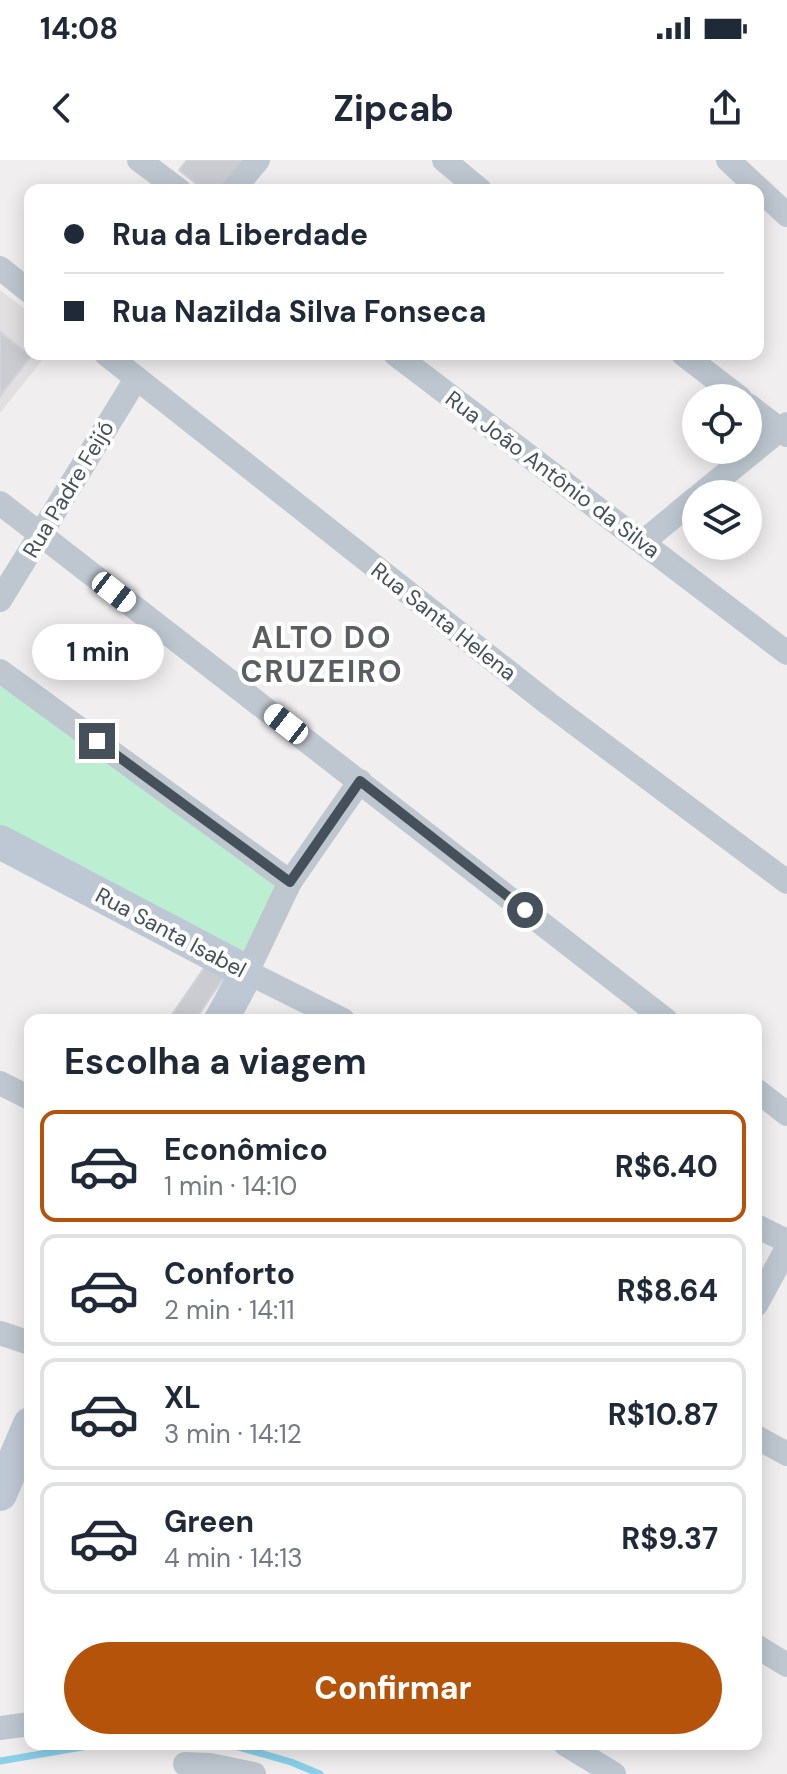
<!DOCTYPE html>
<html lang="pt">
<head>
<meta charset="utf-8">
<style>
  :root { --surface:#fff; --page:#f2f2f3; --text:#1f2937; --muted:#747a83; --line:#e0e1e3; --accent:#b45309 }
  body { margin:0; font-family:"DM Sans",sans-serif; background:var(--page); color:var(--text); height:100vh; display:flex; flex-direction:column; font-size:30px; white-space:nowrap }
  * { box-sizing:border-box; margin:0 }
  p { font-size:26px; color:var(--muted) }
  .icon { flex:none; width:44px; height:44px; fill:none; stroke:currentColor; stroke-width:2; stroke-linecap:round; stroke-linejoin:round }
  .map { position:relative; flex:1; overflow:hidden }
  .side { position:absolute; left:24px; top:854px; width:738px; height:736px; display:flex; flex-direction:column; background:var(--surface); border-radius:16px; box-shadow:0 4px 20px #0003 }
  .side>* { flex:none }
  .guide { position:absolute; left:24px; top:24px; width:740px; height:176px; border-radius:16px; box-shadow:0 4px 20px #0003; display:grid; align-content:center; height:176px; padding:0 40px; background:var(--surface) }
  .tools { position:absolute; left:682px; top:224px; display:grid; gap:16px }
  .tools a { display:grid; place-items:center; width:80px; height:80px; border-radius:50%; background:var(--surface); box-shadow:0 4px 20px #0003; font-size:40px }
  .end { position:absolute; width:36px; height:36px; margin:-18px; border:10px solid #46505b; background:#fff; box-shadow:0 0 0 4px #fff }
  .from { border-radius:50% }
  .bubble { position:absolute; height:56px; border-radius:28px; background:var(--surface); box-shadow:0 4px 20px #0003; font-size:26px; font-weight:700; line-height:56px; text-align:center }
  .car { position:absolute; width:24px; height:48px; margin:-24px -12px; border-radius:10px; box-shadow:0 0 6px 2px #0007; background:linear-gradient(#fff 24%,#345 0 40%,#fff 0 76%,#345 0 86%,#fff 0) }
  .guide b { display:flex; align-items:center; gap:28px; height:76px; font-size:30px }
  .guide b+b { border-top:2px solid var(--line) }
  .guide i { width:20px; height:20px; background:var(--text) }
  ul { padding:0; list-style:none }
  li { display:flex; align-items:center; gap:24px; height:112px; margin:0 16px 12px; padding:0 24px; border:4px solid var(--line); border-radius:16px }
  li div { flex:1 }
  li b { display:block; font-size:30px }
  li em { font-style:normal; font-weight:700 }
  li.on { border-color:var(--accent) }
  li>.icon { width:72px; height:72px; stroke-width:1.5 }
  h2 { padding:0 40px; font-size:36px; line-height:96px }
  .button { display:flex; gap:16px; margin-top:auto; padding:16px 40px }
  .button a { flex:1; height:92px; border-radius:48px; background:var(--accent); color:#fff; font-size:32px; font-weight:700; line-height:92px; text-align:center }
  .status { display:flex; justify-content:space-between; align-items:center; height:56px; padding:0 40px; background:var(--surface); direction:ltr }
  .status svg { height:22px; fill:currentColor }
  header { display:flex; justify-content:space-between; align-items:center; height:104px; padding:0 40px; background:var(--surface); font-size:36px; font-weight:700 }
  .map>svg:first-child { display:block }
</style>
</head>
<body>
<div class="status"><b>14:08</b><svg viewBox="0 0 49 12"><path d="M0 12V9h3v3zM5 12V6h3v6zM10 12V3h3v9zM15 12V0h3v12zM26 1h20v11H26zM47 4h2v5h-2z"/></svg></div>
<header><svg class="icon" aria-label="back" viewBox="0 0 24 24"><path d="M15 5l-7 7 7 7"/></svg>Zipcab<svg class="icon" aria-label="share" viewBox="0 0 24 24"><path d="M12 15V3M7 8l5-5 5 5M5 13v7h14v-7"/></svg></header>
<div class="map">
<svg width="787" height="1614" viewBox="0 0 787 1614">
  <rect width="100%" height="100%" fill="#f0eeee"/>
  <path fill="#e1dfe0" d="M0,130L30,153V194H47L0,253Z"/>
  <path fill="#bceed2" d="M0,526L283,722L244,797L0,668Z"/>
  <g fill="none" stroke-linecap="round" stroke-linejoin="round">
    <g stroke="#8ad0ea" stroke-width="7">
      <path d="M228,1584L291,1602L320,1614"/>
      <path d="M0,1601L100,1584"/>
    </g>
  </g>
  <g fill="#caccd2" stroke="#d2d3d9" stroke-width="2">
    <path d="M187,0H244L220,30H204L179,10Z"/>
    <path d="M0,172L31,196L0,236Z"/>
    <path d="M207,804L225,816L195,860H177L171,856Z"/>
  </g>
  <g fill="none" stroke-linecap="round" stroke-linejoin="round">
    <g stroke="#bec7d0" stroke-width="24">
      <path d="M139,0L179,30"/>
      <path d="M444,0L480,30"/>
      <path d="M728,0L787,55"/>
      <path d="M233,30L258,0"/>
      <path d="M0,108L30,132"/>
      <path d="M106,194L549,544L787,722"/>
      <path d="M395,194L787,493"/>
      <path d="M683,194L740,238"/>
      <path d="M748,245L787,275"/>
      <path d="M701,334L787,264"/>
      <path d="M0,343L666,860"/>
      <path d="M643,382L696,338"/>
      <path d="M0,440L136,219"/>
      <path d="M0,511L290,722"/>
      <path d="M343,860L247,812L290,722L360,621"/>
      <path d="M0,923L30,938"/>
      <path d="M756,930L787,954"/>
      <path d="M756,1066L787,1081"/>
      <path d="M756,1145L787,1088"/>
      <path d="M0,1173L30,1183"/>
      <path d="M756,1277L787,1294"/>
      <path d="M756,1486L787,1505"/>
      <path d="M0,1568L30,1564"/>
      <path d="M565,1584L614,1614"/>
      <path d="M185,1604L210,1605L254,1614"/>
    </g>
    <g stroke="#bec8d4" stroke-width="34">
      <path d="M0,682L247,812L221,860"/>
      <path d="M0,1334L30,1264"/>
    </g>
  </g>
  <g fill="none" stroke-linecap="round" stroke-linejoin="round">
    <path stroke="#46505b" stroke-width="10" d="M97,581L290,722L360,621L525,750"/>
  </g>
  <g text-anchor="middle" stroke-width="8" stroke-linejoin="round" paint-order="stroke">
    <g font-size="22" fill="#46505b" stroke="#fff">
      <text transform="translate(553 314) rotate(37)" y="8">Rua João Antônio da Silva</text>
      <text transform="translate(68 329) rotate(-59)" y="8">Rua Padre Feijó</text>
      <text transform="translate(444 461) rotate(38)" y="8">Rua Santa Helena</text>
      <text transform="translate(171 772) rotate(28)" y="8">Rua Santa Isabel</text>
    </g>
    <g font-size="30" font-weight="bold" letter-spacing="2" fill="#5a5e62" stroke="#fff">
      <text x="322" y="488">ALTO DO<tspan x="322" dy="34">CRUZEIRO</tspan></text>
    </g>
  </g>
</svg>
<div class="tools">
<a><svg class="icon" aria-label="locate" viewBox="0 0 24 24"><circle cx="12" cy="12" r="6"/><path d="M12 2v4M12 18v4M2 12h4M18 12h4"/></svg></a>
<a><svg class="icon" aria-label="layers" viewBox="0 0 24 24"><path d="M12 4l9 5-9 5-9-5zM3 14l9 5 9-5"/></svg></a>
</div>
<i class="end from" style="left:525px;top:750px"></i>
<i class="end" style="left:97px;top:581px"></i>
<div class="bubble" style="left:32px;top:464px;width:132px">1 min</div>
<i class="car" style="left:114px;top:432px;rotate:128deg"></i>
<i class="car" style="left:286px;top:564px;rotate:308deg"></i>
<div class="guide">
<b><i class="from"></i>Rua da Liberdade</b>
<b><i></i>Rua Nazilda Silva Fonseca</b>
</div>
<section class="side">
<h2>Escolha a viagem</h2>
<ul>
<li class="on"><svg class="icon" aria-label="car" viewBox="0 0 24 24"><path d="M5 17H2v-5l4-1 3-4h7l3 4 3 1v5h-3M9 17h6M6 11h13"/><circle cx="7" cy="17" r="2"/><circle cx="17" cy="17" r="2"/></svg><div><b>Econômico</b><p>1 min · 14:10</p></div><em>R$6.40</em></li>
<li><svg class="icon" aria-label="car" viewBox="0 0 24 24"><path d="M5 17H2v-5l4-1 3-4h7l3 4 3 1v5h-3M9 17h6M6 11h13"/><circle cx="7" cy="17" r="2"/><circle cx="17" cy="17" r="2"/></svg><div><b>Conforto</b><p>2 min · 14:11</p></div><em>R$8.64</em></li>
<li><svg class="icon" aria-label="car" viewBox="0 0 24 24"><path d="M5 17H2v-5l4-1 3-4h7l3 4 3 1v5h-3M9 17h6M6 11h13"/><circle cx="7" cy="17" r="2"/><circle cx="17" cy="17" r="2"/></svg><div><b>XL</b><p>3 min · 14:12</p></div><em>R$10.87</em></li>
<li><svg class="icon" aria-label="car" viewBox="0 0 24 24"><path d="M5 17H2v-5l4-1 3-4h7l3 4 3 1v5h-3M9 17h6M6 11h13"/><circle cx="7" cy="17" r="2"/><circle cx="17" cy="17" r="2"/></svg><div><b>Green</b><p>4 min · 14:13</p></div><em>R$9.37</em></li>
</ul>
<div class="button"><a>Confirmar</a></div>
</section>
</div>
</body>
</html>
